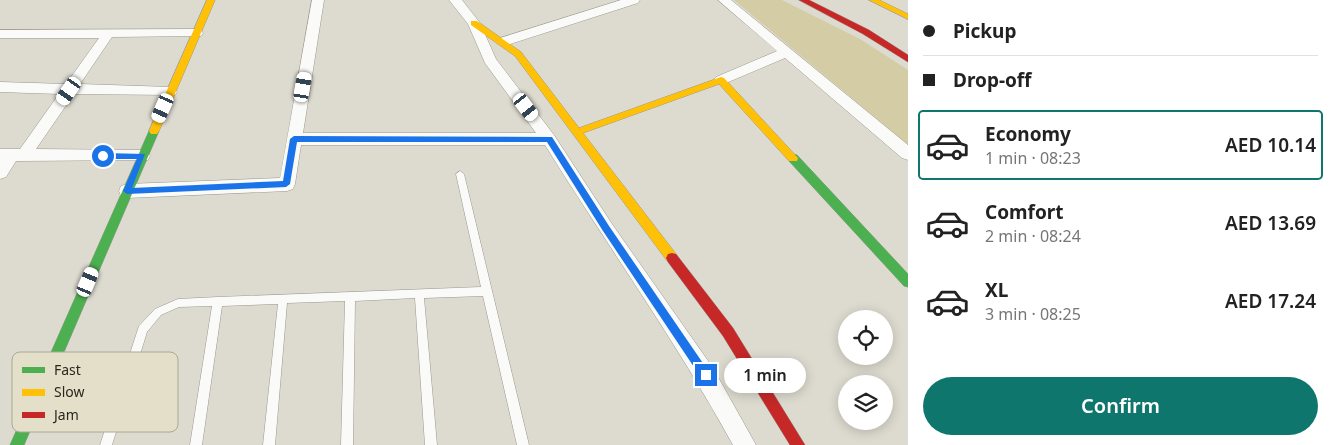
<!DOCTYPE html>
<html lang="en">
<head>
<meta charset="utf-8">
<style>
  :root { --surface:#fff; --page:#f2f2f2; --text:#222; --muted:#767676; --line:#e0e0e0; --accent:#0f766e }
  body { margin:0; font-family:"Noto Sans",sans-serif; background:var(--page); color:var(--text); height:100vh; display:flex; flex-direction:column; font-size:19px; white-space:nowrap }
  * { box-sizing:border-box; margin:0 }
  p { font-size:16px; color:var(--muted) }
  .icon { flex:none; width:28px; height:28px; fill:none; stroke:currentColor; stroke-width:2; stroke-linecap:round; stroke-linejoin:round }
  .map { position:relative; flex:1; overflow:hidden }
  .details { display:flex; flex-direction:column; background:var(--surface); width:425px }
  .details>* { flex:none }
  .guide { display:grid; align-content:center; height:110px; padding:0 15px; background:var(--surface) }
  .fabs { position:absolute; left:838px; top:310px; display:grid; gap:10px }
  .fabs a { display:grid; place-items:center; width:55px; height:55px; border-radius:50%; background:var(--surface); box-shadow:0 2px 12px #0003; font-size:25px }
  .end { position:absolute; width:22px; height:22px; margin:-11px; border:6px solid #1a73e8; background:#fff; box-shadow:0 0 0 2px #fff }
  .from { border-radius:50% }
  .bubble { position:absolute; height:35px; border-radius:18px; background:var(--surface); box-shadow:0 2px 12px #0003; font-size:16px; font-weight:600; line-height:35px; text-align:center }
  .car { position:absolute; width:15px; height:30px; margin:-15px -8px; border-radius:6px; box-shadow:0 0 4px 1px #0007; background:linear-gradient(#fff 24%,#345 0 40%,#fff 0 76%,#345 0 86%,#fff 0) }
  .guide b { display:flex; align-items:center; gap:18px; height:48px; font-size:19px }
  .guide b+b { border-top:1px solid var(--line) }
  .guide i { width:12px; height:12px; background:var(--text) }
  ul { padding:0; list-style:none }
  li { display:flex; align-items:center; gap:15px; height:70px; margin:0 10px 8px; padding:0 5px; border:2px solid transparent; border-radius:5px }
  li div { flex:1 }
  li b { display:block; font-size:19px }
  li em { font-style:normal; font-weight:600 }
  li.active { border-color:var(--accent) }
  li>.icon { width:45px; height:45px; stroke-width:1.5 }
  .action { display:flex; gap:10px; margin-top:auto; padding:10px 15px }
  .action a { flex:1; height:58px; border-radius:30px; background:var(--accent); color:#fff; font-size:20px; font-weight:600; line-height:58px; text-align:center }
  main { display:flex; flex:1; min-height:0 }
  .map>svg:first-child { display:block }
</style>
</head>
<body>
<main>
<div class="map">
<svg width="908" height="445" viewBox="0 0 908 445">
  <rect width="100%" height="100%" fill="#dddbcf"/>
  <path fill="#d4cca4" d="M734,0H782L860,39L908,70V145Z"/>
  <g fill="none" stroke-linecap="round" stroke-linejoin="round">
    <defs>
      <path id="lane" d="M460,171L464,174L529,445H517L483,296L424,298L437,445H425L415,298L355,301L353,445H341L345,301L287,303L275,445H263L278,304L222,306L202,445H190L212,306L179,307L161,315L147,332L112,445H100L139,326L155,309L178,299L218,297L481,287L456,174Z"/>
      <g id="street">
        <path d="M312,0H324L303,133H536L485,63L468,24L449,0H462L480,23L496,59L554,135L612,224L713,368L756,445H733C676,341 607,245 545,145H301L295,184L293,189L287,191L127,198L121,196L119,191L121,186L127,184L280,178Z"/>
        <path d="M621,0H640L638,3L507,45L502,46L495,42L497,39Z"/>
        <path d="M718,0H731L908,145V160L902,158L785,58L726,83H716L714,80L716,77L777,51Z"/>
        <path d="M196,29L201,30L203,33L201,36L112,37L80,84L170,87L175,89L177,92L175,95L74,94L36,149L142,150L148,152L150,156L148,160L16,161L6,177L0,179V149H20L59,94L0,92V82L66,84L99,38H0V30Z"/>
      </g>
      <g id="fast">
        <path d="M154,127L159,131L24,445H10L149,131Z"/>
        <path d="M793,154L797,155L908,274V287L904,286L789,161L788,158L789,155Z"/>
      </g>
      <g id="slow">
        <path d="M207,0H215L159,131L157,134H151L149,131Z"/>
        <path d="M869,0H879L908,14V19Z"/>
        <path d="M471,21H477L521,52L579,128L721,77L724,78L798,158L797,161H789L719,84L583,133L676,254L678,258L676,262L672,263L668,262L515,56L471,25Z"/>
      </g>
      <g id="jam">
        <path d="M799,0H809L869,30L908,55V62L863,34Z"/>
        <path d="M672,253L676,254L733,328L805,445H790L723,336L668,262L666,258L668,254Z"/>
      </g>
    </defs>
    <use href="#lane" stroke="#9a988f" stroke-width="1"/>
    <use href="#street" stroke="#9a988f" stroke-width="1"/>
    <use href="#fast" stroke="#9a988f" stroke-width="1"/>
    <use href="#slow" stroke="#9a988f" stroke-width="1"/>
    <use href="#jam" stroke="#9a988f" stroke-width="1"/>
    <use href="#lane" fill="#fafaf8" fill-rule="evenodd"/>
    <use href="#street" fill="#fafaf8" fill-rule="evenodd"/>
    <use href="#fast" fill="#4caf50" fill-rule="evenodd"/>
    <use href="#slow" fill="#ffc107" fill-rule="evenodd"/>
    <use href="#jam" fill="#c62828" fill-rule="evenodd"/>
  </g>
  <path fill="#1a73e8" d="M294,136L552,137L609,226L709,372V379H702L603,231L547,142H297L290,184L286,187L127,194L123,191L137,159H103L99,156L103,153L145,154L132,188L283,181L290,139Z"/>
  <rect x="12" y="352" width="166" height="80" rx="8" fill="#e3dfc9" stroke="#aba896" stroke-width="1"/>
  <rect x="22" y="367" width="23" height="6" fill="#4caf50"/>
  <rect x="22" y="389" width="23" height="7" fill="#ffc107"/>
  <rect x="22" y="412" width="23" height="6" fill="#c62828"/>
  <g font-size="14" fill="#29281f">
    <text x="54" y="375">Fast</text>
    <text x="54" y="397">Slow</text>
    <text x="54" y="420">Jam</text>
  </g>
</svg>
<div class="fabs">
<a><svg class="icon" aria-label="locate" viewBox="0 0 24 24"><circle cx="12" cy="12" r="6"/><path d="M12 2v4M12 18v4M2 12h4M18 12h4"/></svg></a>
<a><svg class="icon" aria-label="layers" viewBox="0 0 24 24"><path d="M12 4l9 5-9 5-9-5zM3 14l9 5 9-5"/></svg></a>
</div>
<i class="end from" style="left:103px;top:156px"></i>
<i class="end" style="left:706px;top:375px"></i>
<div class="bubble" style="left:724px;top:358px;width:82px">1 min</div>
<i class="car" style="left:303px;top:87px;rotate:10deg"></i>
<i class="car" style="left:69px;top:91px;rotate:215deg"></i>
<i class="car" style="left:526px;top:107px;rotate:143deg"></i>
<i class="car" style="left:163px;top:108px;rotate:204deg"></i>
<i class="car" style="left:88px;top:282px;rotate:23deg"></i>
</div>
<section class="details">
<div class="guide">
<b><i class="from"></i>Pickup</b>
<b><i></i>Drop-off</b>
</div>
<ul>
<li class="active"><svg class="icon" aria-label="car" viewBox="0 0 24 24"><path d="M5 17H2v-5l4-1 3-4h7l3 4 3 1v5h-3M9 17h6M6 11h13"/><circle cx="7" cy="17" r="2"/><circle cx="17" cy="17" r="2"/></svg><div><b>Economy</b><p>1 min · 08:23</p></div><em>AED 10.14</em></li>
<li><svg class="icon" aria-label="car" viewBox="0 0 24 24"><path d="M5 17H2v-5l4-1 3-4h7l3 4 3 1v5h-3M9 17h6M6 11h13"/><circle cx="7" cy="17" r="2"/><circle cx="17" cy="17" r="2"/></svg><div><b>Comfort</b><p>2 min · 08:24</p></div><em>AED 13.69</em></li>
<li><svg class="icon" aria-label="car" viewBox="0 0 24 24"><path d="M5 17H2v-5l4-1 3-4h7l3 4 3 1v5h-3M9 17h6M6 11h13"/><circle cx="7" cy="17" r="2"/><circle cx="17" cy="17" r="2"/></svg><div><b>XL</b><p>3 min · 08:25</p></div><em>AED 17.24</em></li>
</ul>
<div class="action"><a>Confirm</a></div>
</section>
</main>
</body>
</html>
